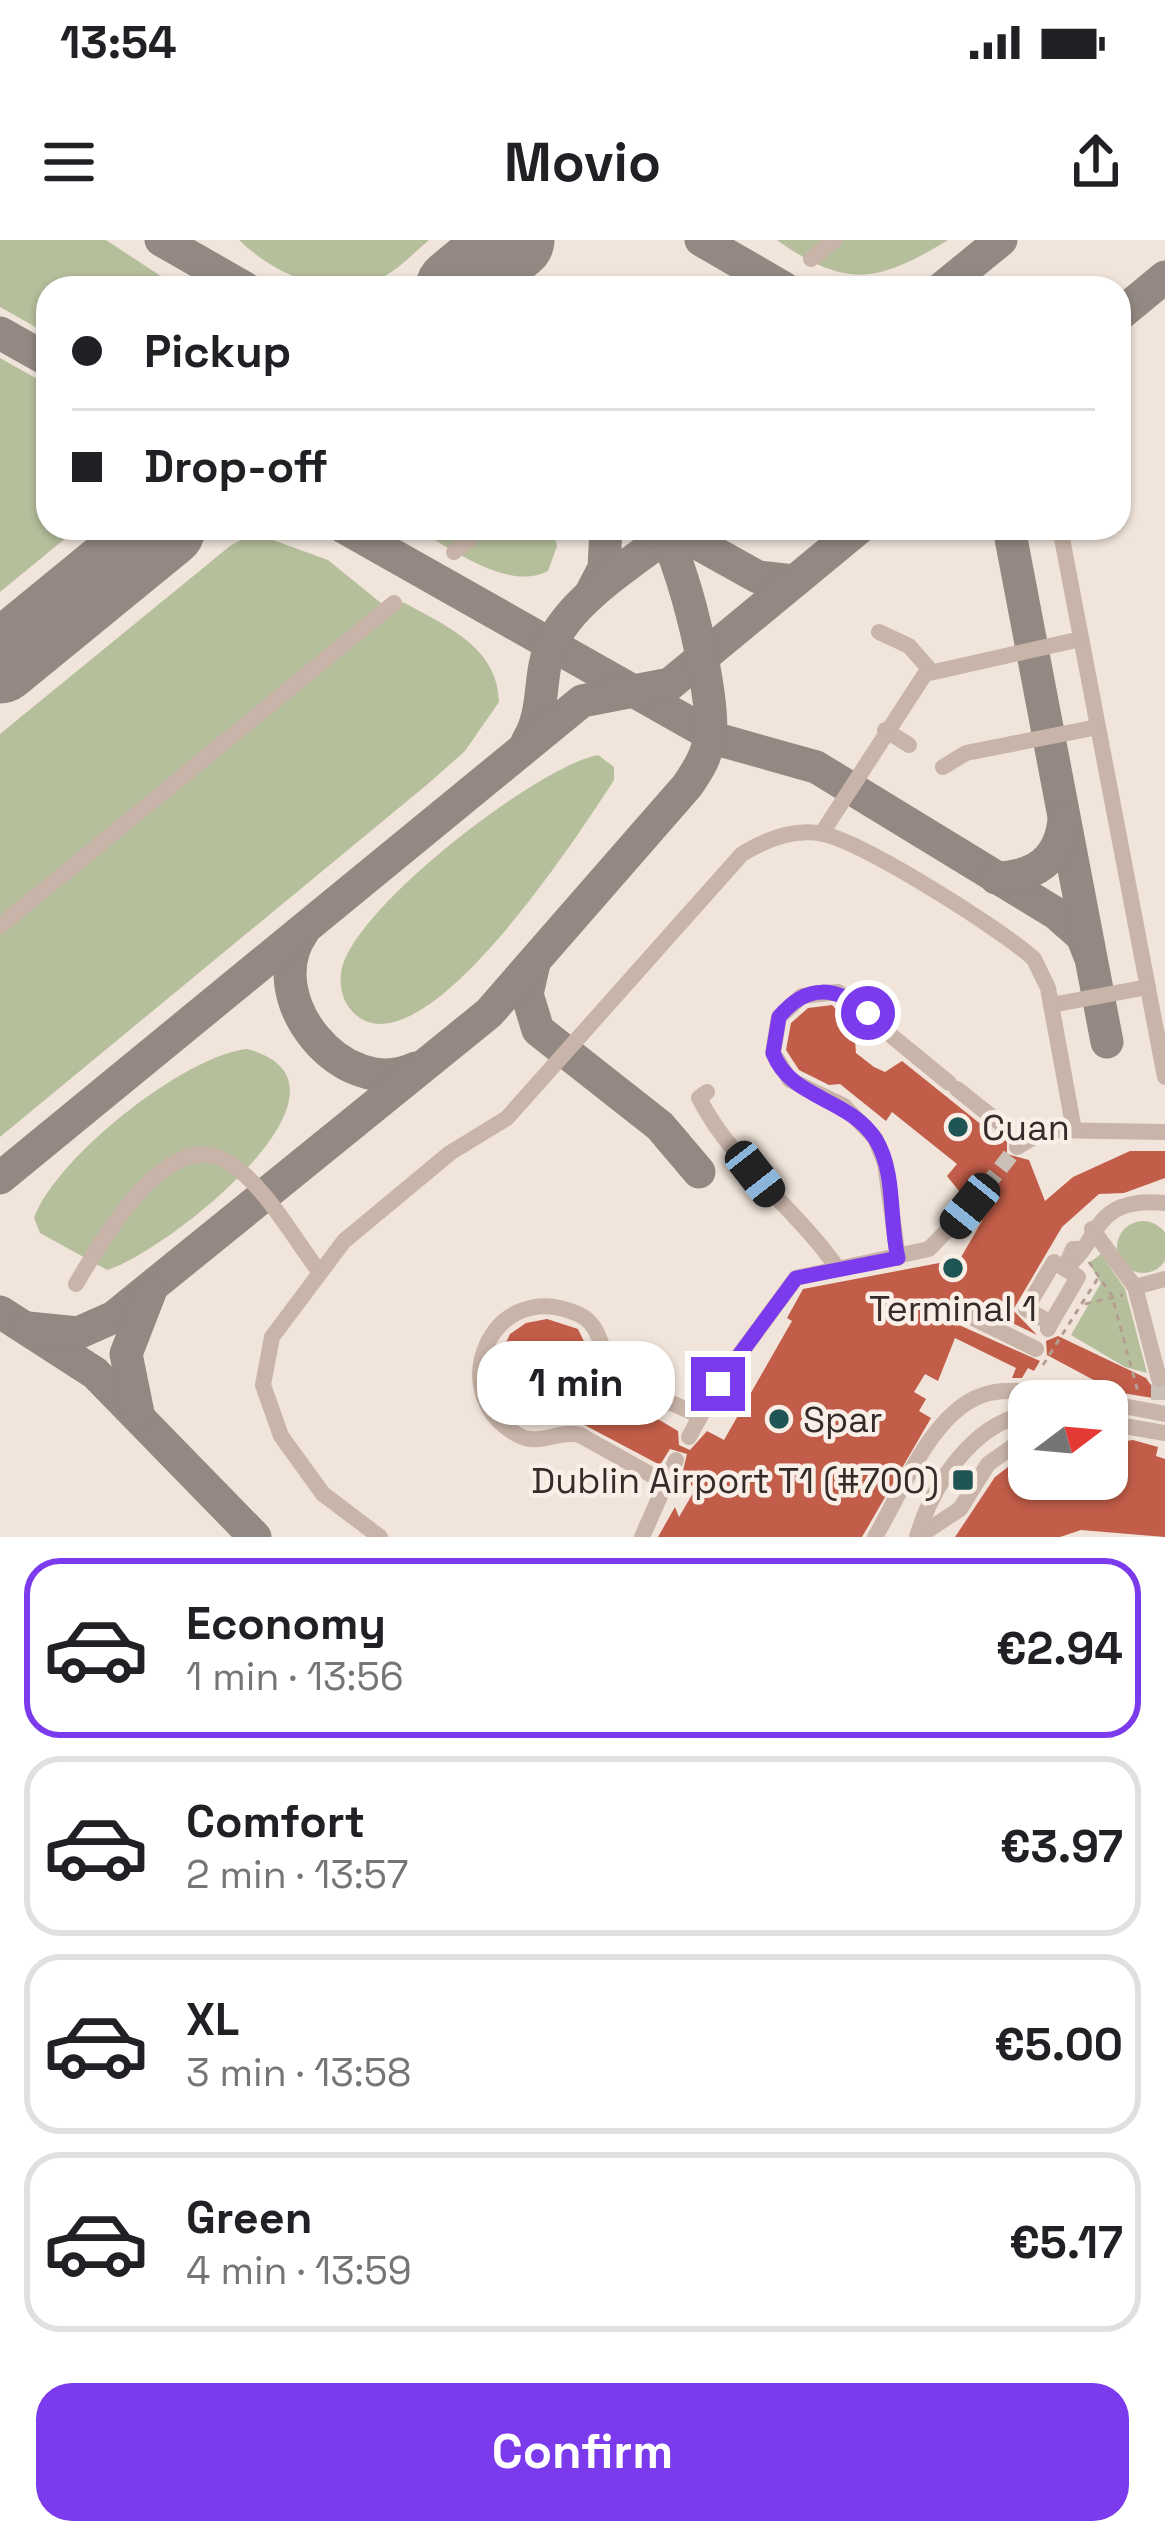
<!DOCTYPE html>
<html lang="en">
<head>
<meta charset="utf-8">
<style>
  :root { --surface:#fff; --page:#f2f2f2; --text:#202124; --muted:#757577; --line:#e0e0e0; --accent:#7c3aed }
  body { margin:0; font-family:"Space Grotesk",sans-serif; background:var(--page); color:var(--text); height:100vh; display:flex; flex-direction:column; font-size:45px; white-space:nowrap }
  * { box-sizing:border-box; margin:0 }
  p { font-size:39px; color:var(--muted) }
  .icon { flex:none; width:66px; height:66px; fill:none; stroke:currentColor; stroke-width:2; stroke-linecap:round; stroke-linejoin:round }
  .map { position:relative; height:1297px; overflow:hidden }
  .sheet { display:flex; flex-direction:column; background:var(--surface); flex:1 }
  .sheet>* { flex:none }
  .hud { position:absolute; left:36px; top:36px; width:1095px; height:264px; border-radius:36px; box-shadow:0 3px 9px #0004; display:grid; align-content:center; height:264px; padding:0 36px; background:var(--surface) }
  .needle { width:78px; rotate:74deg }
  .buttons { position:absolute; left:1008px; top:1140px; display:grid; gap:24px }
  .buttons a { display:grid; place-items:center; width:120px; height:120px; border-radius:24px; background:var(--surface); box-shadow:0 3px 9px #0004; font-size:60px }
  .end { position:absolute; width:54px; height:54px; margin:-27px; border:15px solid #7c3aed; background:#fff; box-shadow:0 0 0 6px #fff }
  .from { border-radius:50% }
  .bubble { position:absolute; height:84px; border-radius:36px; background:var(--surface); box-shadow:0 3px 9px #0004; font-size:39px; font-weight:700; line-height:84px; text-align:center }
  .car { position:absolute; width:36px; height:72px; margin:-36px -18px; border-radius:15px; box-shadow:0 0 9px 3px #0007; background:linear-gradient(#222 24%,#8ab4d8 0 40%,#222 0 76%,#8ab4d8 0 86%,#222 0) }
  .hud b { display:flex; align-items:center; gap:42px; height:114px; font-size:45px }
  .hud b+b { border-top:3px solid var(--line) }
  .hud i { width:30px; height:30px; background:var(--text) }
  ul { padding:21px 0 0; list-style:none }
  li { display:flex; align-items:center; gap:36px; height:180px; margin:0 24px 18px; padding:0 12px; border:6px solid var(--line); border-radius:36px }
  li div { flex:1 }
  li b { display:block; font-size:45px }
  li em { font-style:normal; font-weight:700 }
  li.current { border-color:var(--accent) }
  li>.icon { width:108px; height:108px; stroke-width:1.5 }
  .action { display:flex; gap:24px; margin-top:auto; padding:24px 36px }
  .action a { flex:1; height:138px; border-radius:36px; background:var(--accent); color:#fff; font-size:48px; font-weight:700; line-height:138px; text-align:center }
  .status { display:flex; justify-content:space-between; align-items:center; height:84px; padding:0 60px; background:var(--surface); direction:ltr }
  .status svg { height:33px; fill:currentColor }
  header { display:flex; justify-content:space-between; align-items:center; height:156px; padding:0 36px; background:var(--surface); font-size:54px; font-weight:700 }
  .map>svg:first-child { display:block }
</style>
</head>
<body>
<div class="status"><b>13:54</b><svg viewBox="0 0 49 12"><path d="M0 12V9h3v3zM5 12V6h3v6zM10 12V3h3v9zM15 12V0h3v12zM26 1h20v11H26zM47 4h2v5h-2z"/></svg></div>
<header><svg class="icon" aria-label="menu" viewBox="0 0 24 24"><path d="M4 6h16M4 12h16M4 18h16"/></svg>Movio<svg class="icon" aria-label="share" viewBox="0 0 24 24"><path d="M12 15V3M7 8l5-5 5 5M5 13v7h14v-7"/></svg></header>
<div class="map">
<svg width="1165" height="1297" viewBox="0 0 1165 1297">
  <rect width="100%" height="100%" fill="#f1e5db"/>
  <g fill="#b6bf9c">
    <path d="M0,0H106L179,48H48V94L0,67Z"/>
    <path d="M239,0H429C415,12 401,27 385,36C336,63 275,35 239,0Z"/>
    <path d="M777,0H948C879,42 847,50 777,0Z"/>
    <path d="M0,118L48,145V288H78L0,352Z"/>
    <path d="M416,288H552L557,306L548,331C509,352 449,308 416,288Z"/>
    <path d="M262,296L328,320L392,372L403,362C446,386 498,407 499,462L465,511L429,543L0,897V494L230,306L246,297Z"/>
    <path d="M598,515L614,527V540C582,590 425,833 356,775C344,765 339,749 341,734C347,672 538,526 598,515Z"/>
    <path d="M247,809C381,845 163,1014 107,1030L40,993L34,978C55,918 185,815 247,809Z"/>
    <circle cx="1143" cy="1007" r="26"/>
    <path d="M1101,1014L1125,1049L1147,1133L1125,1127L1071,1095L1101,1043L1089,1023Z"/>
  </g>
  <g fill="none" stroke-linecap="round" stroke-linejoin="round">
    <g stroke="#938882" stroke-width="33">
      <path d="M161,0L245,48"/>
      <path d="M701,0L784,48"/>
      <path d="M460,48L468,38"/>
      <path d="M942,48L1001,0"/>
      <path d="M1119,75L1165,37"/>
      <path d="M0,93L48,120"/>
      <path d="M345,288L720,500L816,527L1057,674L1082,696L1090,716"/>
      <path d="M670,288L758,337L794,341"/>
      <path d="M1009,288L1107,802"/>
      <path d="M159,293L162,288"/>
      <path d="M590,355L604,328L606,288"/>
      <path d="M527,502C547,470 537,435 552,403C574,356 637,320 677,288"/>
      <path d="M996,638C1035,637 1060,620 1064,580"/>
      <path d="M303,692C257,757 343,863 416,828"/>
      <path d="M534,723L527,754L538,790L660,886L699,932"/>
      <path d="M0,938L582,461L670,444L859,288"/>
      <path d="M0,1072L95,1133L255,1297"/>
      <path d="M28,1088L78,1093L114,1077L489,773L687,546C698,530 707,516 710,496C716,459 683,317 660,288"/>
      <path d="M138,1173L126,1114L150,1052"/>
    </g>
    <g stroke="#938882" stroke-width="81">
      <path d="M456,48L514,0"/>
      <path d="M0,423L165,288"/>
    </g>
  </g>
  <g fill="#c15d48">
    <path d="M832,765L854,788L856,813L874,827L885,832L902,821L993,894L1007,899V914L1029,920L1045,961L1073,937L1130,911H1165V938L1124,953L1099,954L1062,987L1013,1070L1037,1095L970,1062L954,1067L959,1085L1040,1121L1034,1131L1028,1128L1022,1138H1012L1016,1128L955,1098L938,1141L925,1134L914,1152L926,1159L919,1171L931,1178L862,1297H658L675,1267L679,1277L696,1248L681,1239L687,1214L670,1209L660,1225L577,1181L524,1184L505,1168L495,1150L493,1130L510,1094L526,1083L547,1079L578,1089L607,1149L678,1191L679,1205L690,1210L707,1191L724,1200L792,1081L787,1078L803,1049L960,1019L982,981L981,958L963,956L947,936L957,924L892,872L886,881L840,844L829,845L799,830L786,810L791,783L808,768Z"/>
    <path d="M1058,1096L1146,1138L1155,1151L1165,1150V1160L1116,1152L1047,1115L1046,1101Z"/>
    <path d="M1133,1200L1158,1207L1156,1216L1165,1219V1297L1081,1290L1060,1297H955L995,1237L1021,1217L1029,1213V1239H1107V1204Z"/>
  </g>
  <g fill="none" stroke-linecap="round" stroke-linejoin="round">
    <g stroke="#cbc0b7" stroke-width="16" stroke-dasharray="16 8" stroke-linecap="butt">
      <path d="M971,966L1017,907"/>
      <path d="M1159,1160V1139"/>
    </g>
    <g stroke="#b49e92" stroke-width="3" stroke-dasharray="6 6" stroke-linecap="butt">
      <path d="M1089,1022L1112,1056L1138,1152"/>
      <path d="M1085,1064L1123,1055"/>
      <path d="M1043,1125L1098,1038"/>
    </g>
    <g stroke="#c8b4a8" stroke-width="16">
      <path d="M811,19L835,0"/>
      <path d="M1060,288L1165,837"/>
      <path d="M454,312L482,288"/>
      <path d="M879,392L909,406L931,431"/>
      <path d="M885,490L909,505"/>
      <path d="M943,527L966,513L1098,487"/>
      <path d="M822,593L925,434L1081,399"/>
      <path d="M0,686L394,363"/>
      <path d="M1051,765L1148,747"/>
      <path d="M957,849L1001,884"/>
      <path d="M707,852L699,858C731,922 799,972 838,1029"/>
      <path d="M1017,907L1046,890L1165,892"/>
      <path d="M1092,989L1135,1047L1165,1039"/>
      <path d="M1079,1009H1073L1065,1028C1102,1001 1090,956 1165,963"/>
      <path d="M898,1018L885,923L875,898L844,866L790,840L773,813L779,777L802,756L838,752L949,843"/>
      <path d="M76,1044C101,1002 167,884 228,922C265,945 292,996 318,1030"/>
      <path d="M1135,1047L1159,1139"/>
      <path d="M965,1074L1036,1109"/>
      <path d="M1048,1089L1051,1083L1078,1037L1054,1022L1026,1069L1051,1083"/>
      <path d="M1107,1163L1165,1174"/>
      <path d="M1107,1183L1165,1193"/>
      <path d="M689,1197L718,1144L796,1038L929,1009L971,966"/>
      <path d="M664,1242L580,1195C559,1189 540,1207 518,1195C441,1154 492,1035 578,1074C605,1086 599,1118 617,1134C639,1152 675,1163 700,1176"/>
      <path d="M919,1296L960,1269L988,1224L1029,1195"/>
      <path d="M380,1297L323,1254L281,1196L263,1145L272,1097L344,1001L450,913L507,878L742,614C765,600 795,588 823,594C863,602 1001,689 1034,719L1048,748L1074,890"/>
      <path d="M642,1297L676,1220"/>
      <path d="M875,1297C902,1252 934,1165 990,1153C1022,1146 1061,1157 1093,1161"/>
      <path d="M917,1297C932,1246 973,1182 1029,1174"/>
    </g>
  </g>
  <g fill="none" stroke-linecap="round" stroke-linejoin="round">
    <path stroke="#7c3aed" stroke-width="15" d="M718,1144L796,1038L898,1018C889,981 896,933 876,900C849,857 791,860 773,813L779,777C807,743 837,746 868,773"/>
  </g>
  <g fill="#1f5555" stroke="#f9efe7" stroke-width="4.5">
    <circle cx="958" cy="887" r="12"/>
    <circle cx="953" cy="1028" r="12"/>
    <circle cx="779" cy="1179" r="12"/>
    <rect x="951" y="1228" width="24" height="24" rx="6"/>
  </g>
  <g text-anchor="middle" stroke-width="9" stroke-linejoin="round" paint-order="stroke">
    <g font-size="36" fill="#352b28" stroke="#f9efe7" text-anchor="start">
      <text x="982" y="900">Cuan</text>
      <text x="953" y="1081" text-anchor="middle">Terminal 1</text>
      <text x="803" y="1192">Spar</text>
      <text x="939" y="1253" text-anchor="end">Dublin Airport T1 (#700)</text>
    </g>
  </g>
</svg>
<div class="buttons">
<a><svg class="needle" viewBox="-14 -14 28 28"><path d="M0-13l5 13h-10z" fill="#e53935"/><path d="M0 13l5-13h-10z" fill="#757577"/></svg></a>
</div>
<i class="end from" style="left:868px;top:773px"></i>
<i class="end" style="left:718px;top:1144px"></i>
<div class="bubble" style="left:477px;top:1101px;width:198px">1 min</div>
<i class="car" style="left:755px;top:934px;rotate:142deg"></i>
<i class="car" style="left:970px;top:966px;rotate:219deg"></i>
<div class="hud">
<b><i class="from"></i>Pickup</b>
<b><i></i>Drop-off</b>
</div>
</div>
<section class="sheet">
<ul>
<li class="current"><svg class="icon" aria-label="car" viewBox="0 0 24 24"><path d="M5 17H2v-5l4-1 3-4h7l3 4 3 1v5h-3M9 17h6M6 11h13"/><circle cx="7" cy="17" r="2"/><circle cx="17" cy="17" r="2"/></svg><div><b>Economy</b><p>1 min · 13:56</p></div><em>€2.94</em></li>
<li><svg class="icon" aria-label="car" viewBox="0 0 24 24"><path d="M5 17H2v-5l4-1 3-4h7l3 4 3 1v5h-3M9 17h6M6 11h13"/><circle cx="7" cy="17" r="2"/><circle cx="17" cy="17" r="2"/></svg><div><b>Comfort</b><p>2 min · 13:57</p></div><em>€3.97</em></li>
<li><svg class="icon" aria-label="car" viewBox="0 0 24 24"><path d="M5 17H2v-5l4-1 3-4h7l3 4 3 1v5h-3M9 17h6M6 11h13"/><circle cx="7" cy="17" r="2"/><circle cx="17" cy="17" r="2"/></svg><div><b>XL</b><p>3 min · 13:58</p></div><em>€5.00</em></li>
<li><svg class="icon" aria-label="car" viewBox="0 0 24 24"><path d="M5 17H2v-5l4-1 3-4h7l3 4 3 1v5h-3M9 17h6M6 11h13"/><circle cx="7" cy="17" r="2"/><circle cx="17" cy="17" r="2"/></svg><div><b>Green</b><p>4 min · 13:59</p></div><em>€5.17</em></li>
</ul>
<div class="action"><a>Confirm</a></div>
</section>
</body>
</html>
